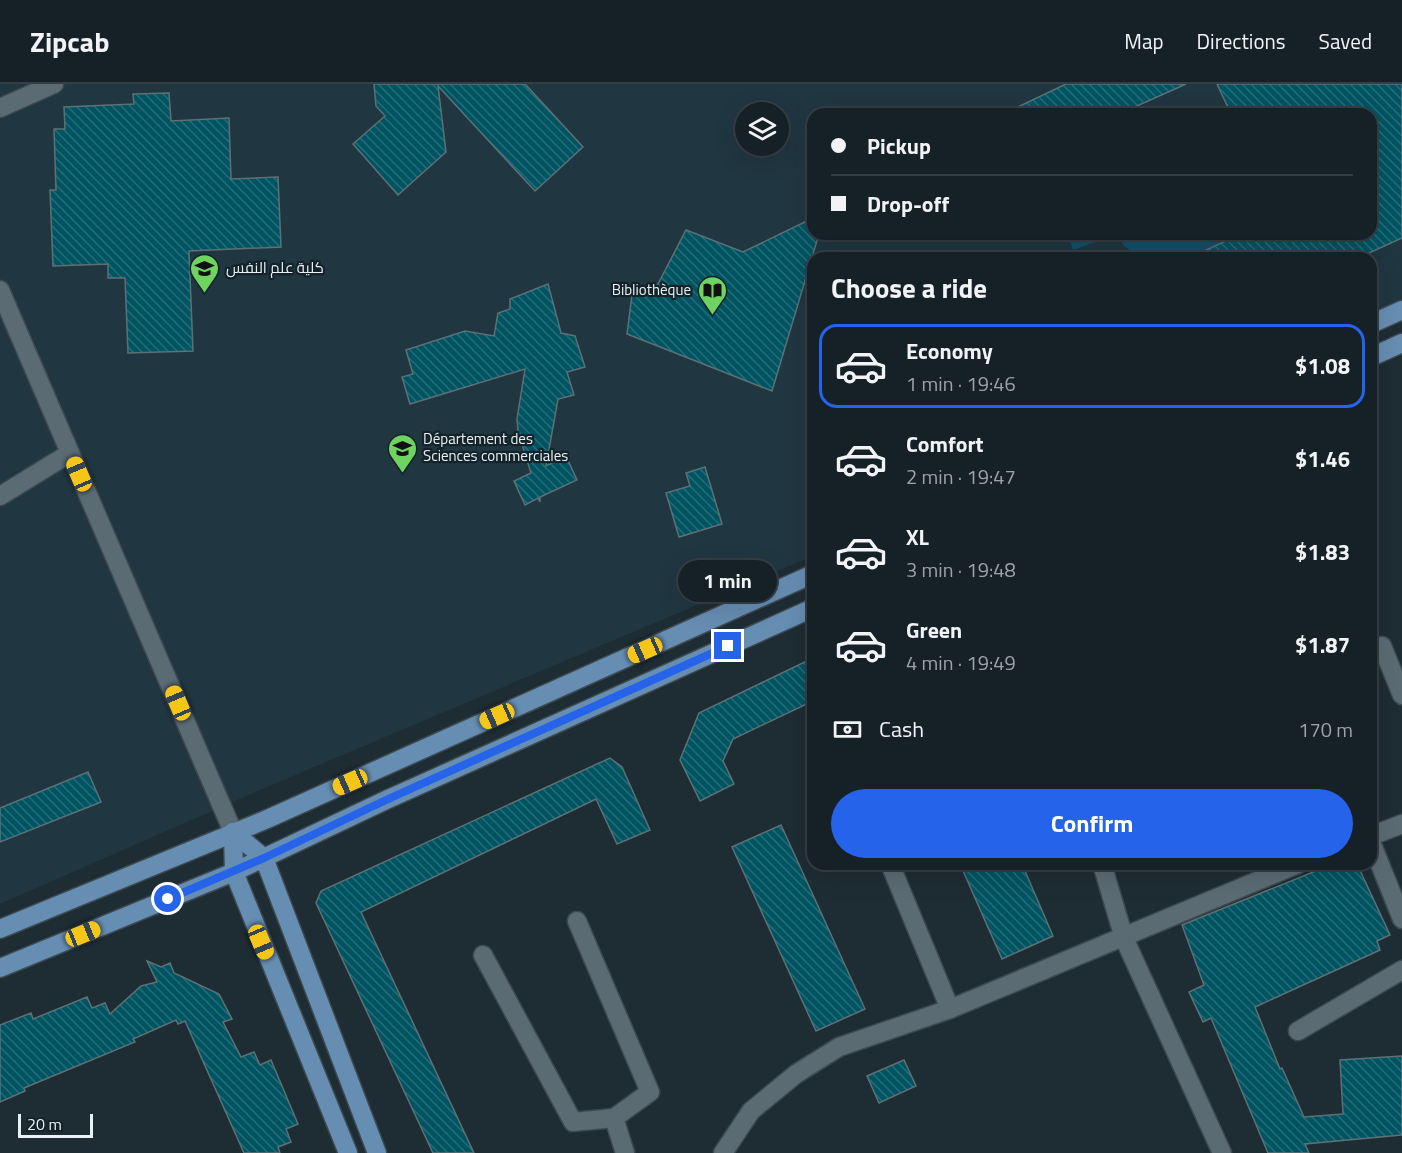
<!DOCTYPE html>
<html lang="en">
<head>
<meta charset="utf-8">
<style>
  :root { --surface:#162127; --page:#232e33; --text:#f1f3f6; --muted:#9ea3a7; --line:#353e44; --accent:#2563eb }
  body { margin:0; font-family:"Titillium Web",Cairo,sans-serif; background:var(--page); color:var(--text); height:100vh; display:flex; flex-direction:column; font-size:22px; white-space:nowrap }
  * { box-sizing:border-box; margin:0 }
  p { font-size:20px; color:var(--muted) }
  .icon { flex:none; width:33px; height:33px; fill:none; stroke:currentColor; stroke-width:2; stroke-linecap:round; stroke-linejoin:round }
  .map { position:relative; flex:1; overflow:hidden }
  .sheet { position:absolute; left:807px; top:168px; width:570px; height:618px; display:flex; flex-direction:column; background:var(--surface); border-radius:18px; box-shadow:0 6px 24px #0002,0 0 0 2px var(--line) }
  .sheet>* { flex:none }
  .banner { position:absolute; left:807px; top:24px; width:570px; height:132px; border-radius:18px; box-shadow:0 6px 24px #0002,0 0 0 2px var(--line); display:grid; align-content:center; height:132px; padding:0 24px; background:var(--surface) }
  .buttons { position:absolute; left:735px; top:18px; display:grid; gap:12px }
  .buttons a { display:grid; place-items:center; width:54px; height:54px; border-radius:50%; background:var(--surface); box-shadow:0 6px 24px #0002,0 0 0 2px var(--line); font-size:30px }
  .scale { position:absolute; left:18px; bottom:15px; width:75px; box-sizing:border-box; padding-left:6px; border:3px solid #e8f1f6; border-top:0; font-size:16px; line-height:21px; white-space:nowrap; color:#e8f1f6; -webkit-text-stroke:4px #14222a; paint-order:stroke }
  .end { position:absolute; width:27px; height:27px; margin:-14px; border:8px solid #2563eb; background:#fff; box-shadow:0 0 0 3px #fff }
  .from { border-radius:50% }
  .bubble { position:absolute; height:42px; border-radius:21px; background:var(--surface); box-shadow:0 6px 24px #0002,0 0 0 2px var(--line); font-size:20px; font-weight:700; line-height:42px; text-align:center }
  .car { position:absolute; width:18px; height:36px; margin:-18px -9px; border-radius:8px; box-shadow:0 0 4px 2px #0007; background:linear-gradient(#f5c518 24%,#345 0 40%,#f5c518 0 76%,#345 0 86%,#f5c518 0) }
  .banner b { display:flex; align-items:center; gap:21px; height:57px; font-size:22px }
  .banner b+b { border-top:2px solid var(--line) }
  .banner i { width:15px; height:15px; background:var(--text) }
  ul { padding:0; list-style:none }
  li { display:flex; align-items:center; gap:18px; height:84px; margin:0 12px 9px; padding:0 12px; border:3px solid transparent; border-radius:18px }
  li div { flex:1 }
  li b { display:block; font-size:22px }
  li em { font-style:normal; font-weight:700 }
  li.on { border-color:var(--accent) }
  li>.icon { width:54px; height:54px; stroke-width:1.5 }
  h2 { padding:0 24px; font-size:27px; line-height:72px }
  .pay { display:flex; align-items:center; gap:15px; height:66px; padding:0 24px; font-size:22px }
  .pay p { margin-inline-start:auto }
  .action { display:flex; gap:12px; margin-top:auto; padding:12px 24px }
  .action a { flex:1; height:69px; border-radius:36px; background:var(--accent); color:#fff; font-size:24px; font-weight:700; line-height:69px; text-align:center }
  header { display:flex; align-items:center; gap:36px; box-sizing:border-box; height:84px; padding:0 30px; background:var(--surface); border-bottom:2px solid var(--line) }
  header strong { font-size:28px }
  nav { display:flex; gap:33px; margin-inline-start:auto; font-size:21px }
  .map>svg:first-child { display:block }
</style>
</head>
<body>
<header>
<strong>Zipcab</strong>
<nav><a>Map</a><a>Directions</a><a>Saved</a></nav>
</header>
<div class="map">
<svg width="1402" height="1069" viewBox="0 0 1402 1069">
  <defs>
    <pattern id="building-back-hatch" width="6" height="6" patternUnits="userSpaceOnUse" patternTransform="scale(1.5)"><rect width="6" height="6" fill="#005462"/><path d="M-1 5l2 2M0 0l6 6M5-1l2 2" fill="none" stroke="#256d79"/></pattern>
  </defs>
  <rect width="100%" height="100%" fill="#1e2c34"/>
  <path fill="#203641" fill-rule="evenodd" d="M0,0H1402V222L1371,235V174H813V472L260,706L0,820ZM746,28H778V62H746ZM813,30H1371V150H813Z"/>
  <g fill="#12516c">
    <path d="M1101,150L1104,155L1073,166L1068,151Z"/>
    <path d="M1128,150H1233L1235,153L1189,174H1137V171L1124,162L1120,154Z"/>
  </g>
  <g fill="url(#building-back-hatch)" stroke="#5d7175" stroke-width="1.5">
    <path d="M374,0H525L583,63L535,107L438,2L446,68L398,111L353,60L385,32L376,22Z"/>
    <path d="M1066,0H1186L1119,30H1003Z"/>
    <path d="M1217,0H1402V154L1358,174H1189L1241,150H1371V30H1231Z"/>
    <path d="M169,9L171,37L229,34L231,95L278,93L281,163L189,167L193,267L128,269L125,194H108V180L53,182L50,106H56L54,45H65L64,23L134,20L133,10Z"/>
    <path d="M813,134V150H819L772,307L627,250L632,211L658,200L686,146L743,168Z"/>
    <path d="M548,200L561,249L575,252L585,283L567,288L574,311L558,315L546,382L566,372L577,396L540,413V418L538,414L525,421L514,397L531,389L518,347L517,335L525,285L410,320L402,293L413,290L406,266L465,247L494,252L498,229L510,225V215Z"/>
    <path d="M705,383L722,440L679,453L666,409L690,402L686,389Z"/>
    <path d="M813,574V617L733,655L723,677L734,700L700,717L680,676L699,629Z"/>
    <path d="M610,674L622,683L650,746L617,760L596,715L361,828L474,1069H433L316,819L321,807Z"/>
    <path d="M88,688L101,718L0,758V724Z"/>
    <path d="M781,741L865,925L816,947L732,763Z"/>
    <path d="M960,780H1022L1053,852L1002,875Z"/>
    <path d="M1333,780H1357L1390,851L1377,857L1380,866L1255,923L1280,985L1282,984L1304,1033L1343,1030L1340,976L1402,972V1051L1305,1060L1309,1069H1268L1211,934L1203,938L1189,908L1204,901L1182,841Z"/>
    <path d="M147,877L161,883L170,879L174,889L219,910L232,935L223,938L241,973L254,968L260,981L271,976L298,1040L286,1045L291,1058L278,1063L280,1069H244L185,937L178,940L176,936L133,955L135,958L24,1004L25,1007L0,1018V941L31,929L33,935L87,913L92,924L105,919L110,930L141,902L157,898Z"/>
    <path d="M904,976L916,1002L879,1019L867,992Z"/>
  </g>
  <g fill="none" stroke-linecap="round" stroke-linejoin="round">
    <defs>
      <g id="minor">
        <path d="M0,24L54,0"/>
        <path d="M0,206L233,748"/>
        <path d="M0,412L70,369"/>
        <path d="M1382,562L1402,611"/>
        <path d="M1371,752L1402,740"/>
        <path d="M1371,758L1402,835"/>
        <path d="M890,780L950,925"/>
        <path d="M1102,780L1124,854L1222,1069"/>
        <path d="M483,871L573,1038L614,1034L650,1008L577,837"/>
        <path d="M1298,947L1402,886"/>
        <path d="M614,1034L625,1069"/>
        <path d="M723,1069L751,1027L796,990L839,963L950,925L1298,780"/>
      </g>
      <g id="major">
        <path d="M1371,240L1402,226"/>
        <path d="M1371,273L1402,259"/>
        <path d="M233,748L264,774L377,1069"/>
        <path d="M233,748L234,788L348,1069"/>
        <path d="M0,845L265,736L813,490"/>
        <path d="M0,884L234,788L386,716L813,524"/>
      </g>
    </defs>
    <use href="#minor" stroke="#3d4950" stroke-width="21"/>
    <use href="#major" stroke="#3d4950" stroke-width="21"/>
    <use href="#minor" stroke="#5b6b74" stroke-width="18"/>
    <use href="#major" stroke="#668db2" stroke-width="18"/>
  </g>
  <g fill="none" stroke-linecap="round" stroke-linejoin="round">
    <path stroke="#2563eb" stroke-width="8" d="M168,815L264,774L386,716L728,562"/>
  </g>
  <defs>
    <symbol id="university-pin" viewBox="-11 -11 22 30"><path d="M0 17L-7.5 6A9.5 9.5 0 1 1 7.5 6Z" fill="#6ed360" stroke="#14222a"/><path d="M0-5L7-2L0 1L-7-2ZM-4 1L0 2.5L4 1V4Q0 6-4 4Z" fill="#111"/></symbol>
    <symbol id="library-pin" viewBox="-11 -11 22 30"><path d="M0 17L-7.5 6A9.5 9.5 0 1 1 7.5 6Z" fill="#6ed360" stroke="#14222a"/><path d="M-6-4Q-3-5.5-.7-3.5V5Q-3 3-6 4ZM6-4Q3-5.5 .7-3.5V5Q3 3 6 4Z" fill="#111"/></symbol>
  </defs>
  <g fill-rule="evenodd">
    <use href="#university-pin" x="188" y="168" width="33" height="45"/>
    <use href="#library-pin" x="696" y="190" width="33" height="45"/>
    <use href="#university-pin" x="386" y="348" width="33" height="45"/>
  </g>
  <g text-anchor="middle" stroke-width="4.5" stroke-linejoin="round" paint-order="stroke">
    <g font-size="15" fill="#e8f1f6" stroke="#14222a" text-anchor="start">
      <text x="226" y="189">كلية علم النفس</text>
      <text x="691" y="211" text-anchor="end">Bibliothèque</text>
      <text x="423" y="360">Département des<tspan x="423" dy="17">Sciences commerciales</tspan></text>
    </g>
  </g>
</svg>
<div class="buttons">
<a><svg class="icon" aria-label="layers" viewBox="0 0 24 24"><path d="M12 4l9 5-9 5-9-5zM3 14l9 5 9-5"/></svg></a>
</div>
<div class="scale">20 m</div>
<i class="end from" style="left:168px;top:815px"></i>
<i class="end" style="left:728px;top:562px"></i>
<div class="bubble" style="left:678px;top:476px;width:99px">1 min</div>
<i class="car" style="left:79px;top:390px;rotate:337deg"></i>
<i class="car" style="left:645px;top:566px;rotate:246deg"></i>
<i class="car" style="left:178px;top:619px;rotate:337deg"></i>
<i class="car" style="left:497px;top:632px;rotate:246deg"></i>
<i class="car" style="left:350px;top:698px;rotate:246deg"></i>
<i class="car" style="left:83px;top:850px;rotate:68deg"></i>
<i class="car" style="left:261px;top:858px;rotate:157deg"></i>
<div class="banner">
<b><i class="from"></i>Pickup</b>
<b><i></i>Drop-off</b>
</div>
<section class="sheet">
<h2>Choose a ride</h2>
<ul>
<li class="on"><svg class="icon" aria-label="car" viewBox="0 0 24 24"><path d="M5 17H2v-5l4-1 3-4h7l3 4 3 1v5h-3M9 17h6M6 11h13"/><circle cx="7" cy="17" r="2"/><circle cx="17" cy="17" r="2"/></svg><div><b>Economy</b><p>1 min · 19:46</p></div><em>$1.08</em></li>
<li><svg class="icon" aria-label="car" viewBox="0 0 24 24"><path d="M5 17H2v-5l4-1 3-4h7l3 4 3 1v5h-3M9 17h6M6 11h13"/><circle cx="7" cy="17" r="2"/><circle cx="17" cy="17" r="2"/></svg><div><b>Comfort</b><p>2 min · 19:47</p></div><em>$1.46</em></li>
<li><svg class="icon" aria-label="car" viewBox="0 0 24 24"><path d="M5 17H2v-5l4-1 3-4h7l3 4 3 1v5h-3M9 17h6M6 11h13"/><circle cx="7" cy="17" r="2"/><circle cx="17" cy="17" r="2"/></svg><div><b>XL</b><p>3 min · 19:48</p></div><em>$1.83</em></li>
<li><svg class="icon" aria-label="car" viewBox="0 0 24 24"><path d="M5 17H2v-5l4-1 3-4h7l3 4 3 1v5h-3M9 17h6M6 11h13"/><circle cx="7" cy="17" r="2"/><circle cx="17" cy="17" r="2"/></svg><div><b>Green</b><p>4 min · 19:49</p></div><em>$1.87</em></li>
</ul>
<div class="pay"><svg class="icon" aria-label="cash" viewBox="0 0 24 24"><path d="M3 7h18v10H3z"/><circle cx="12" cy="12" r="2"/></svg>Cash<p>170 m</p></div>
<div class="action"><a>Confirm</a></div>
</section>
</div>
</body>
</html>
